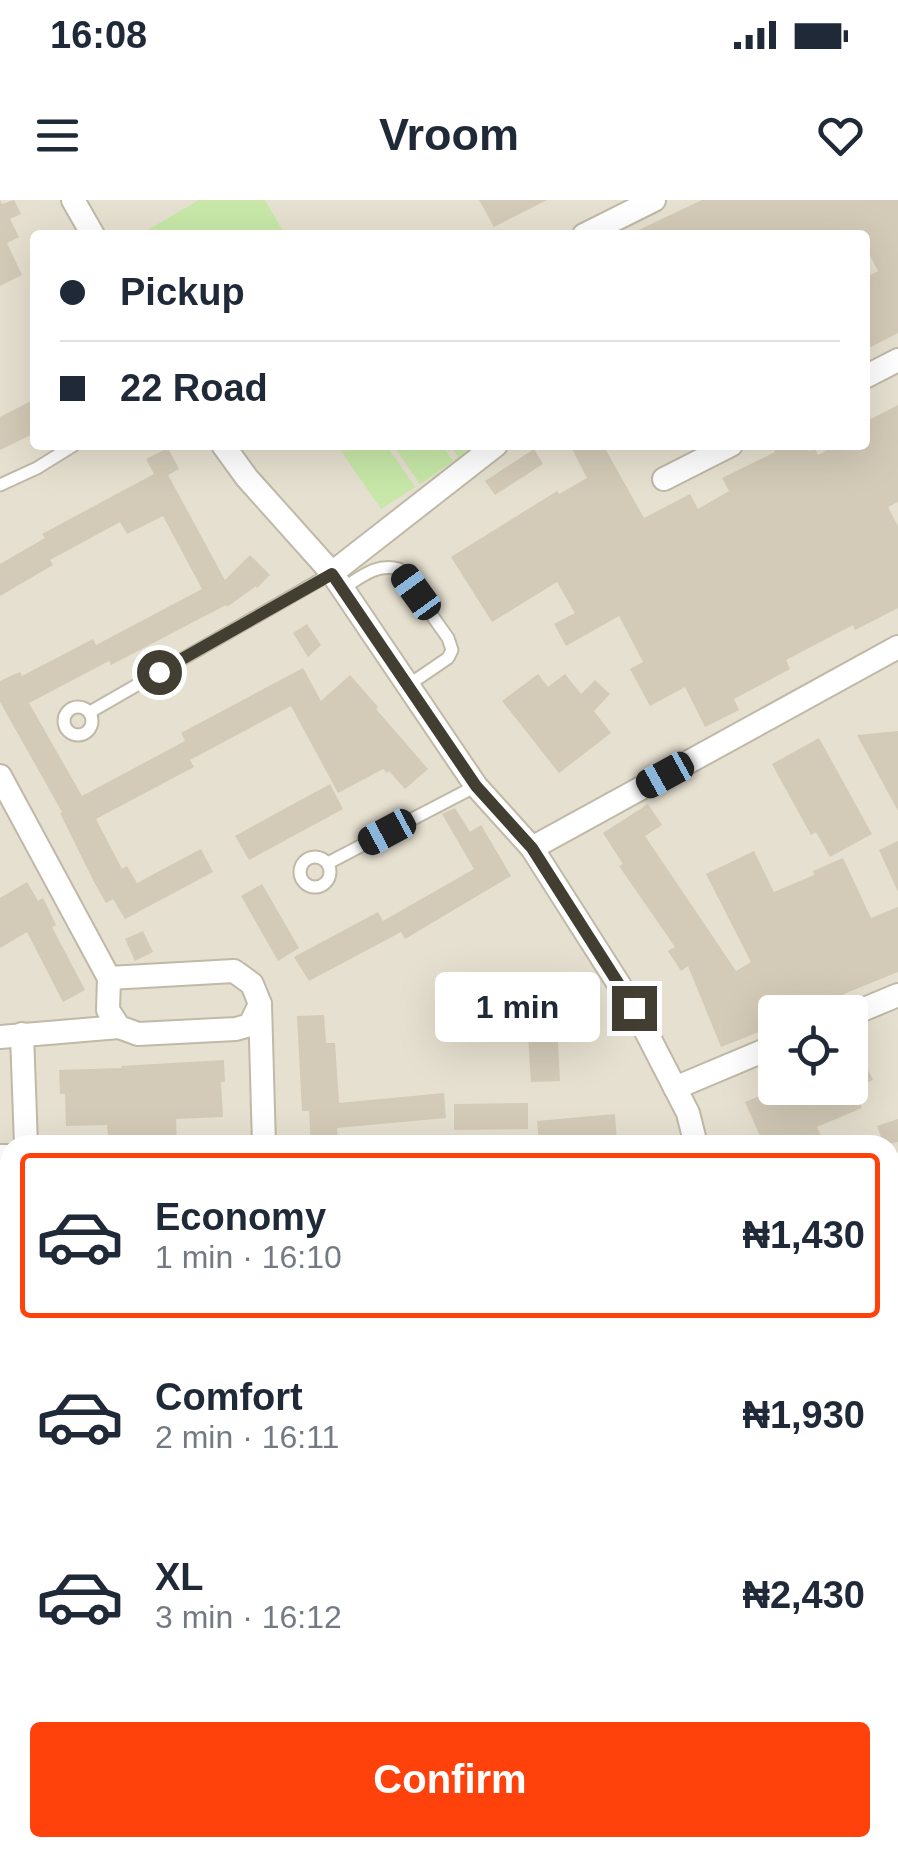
<!DOCTYPE html>
<html lang="en">
<head>
<meta charset="utf-8">
<style>
  :root { --surface:#fff; --page:#f2f2f3; --text:#1f2937; --muted:#747a83; --line:#e0e1e3; --accent:#ff410b }
  body { margin:0; font-family:Arial,sans-serif; background:var(--page); color:var(--text); height:100vh; display:flex; flex-direction:column; font-size:38px; white-space:nowrap }
  * { box-sizing:border-box; margin:0 }
  p { font-size:32px; color:var(--muted) }
  .icon { flex:none; width:55px; height:55px; fill:none; stroke:currentColor; stroke-width:2; stroke-linecap:round; stroke-linejoin:round }
  .map { position:relative; flex:1; overflow:hidden }
  .details { position:absolute; left:0px; top:935px; width:900px; height:722px; display:flex; flex-direction:column; background:var(--surface); border-radius:30px 30px 0 0; box-shadow:0 10px 40px #0002 }
  .details>* { flex:none }
  .guide { position:absolute; left:30px; top:30px; width:840px; height:220px; border-radius:10px; box-shadow:0 10px 40px #0002; display:grid; align-content:center; height:220px; padding:0 30px; background:var(--surface) }
  .tools { position:absolute; left:758px; top:795px; display:grid; gap:20px }
  .tools a { display:grid; place-items:center; width:110px; height:110px; border-radius:10px; background:var(--surface); box-shadow:0 10px 40px #0002; font-size:50px }
  .end { position:absolute; width:45px; height:45px; margin:-22px; border:12px solid #433e32; background:#fff; box-shadow:0 0 0 5px #fff }
  .from { border-radius:50% }
  .bubble { position:absolute; height:70px; border-radius:10px; background:var(--surface); box-shadow:0 10px 40px #0002; font-size:32px; font-weight:800; line-height:70px; text-align:center }
  .car { position:absolute; width:30px; height:60px; margin:-30px -15px; border-radius:12px; box-shadow:0 0 8px 2px #0007; background:linear-gradient(#222 24%,#8ab4d8 0 40%,#222 0 76%,#8ab4d8 0 86%,#222 0) }
  .guide b { display:flex; align-items:center; gap:35px; height:95px; font-size:38px }
  .guide b+b { border-top:2px solid var(--line) }
  .guide i { width:25px; height:25px; background:var(--text) }
  ul { padding:18px 0 0; list-style:none }
  li { display:flex; align-items:center; gap:30px; height:165px; margin:0 20px 15px; padding:0 10px; border:5px solid transparent; border-radius:10px }
  li div { flex:1 }
  li b { display:block; font-size:38px }
  li em { font-style:normal; font-weight:800 }
  li.current { border-color:var(--accent) }
  li>.icon { width:90px; height:90px; stroke-width:1.5 }
  .cta { display:flex; gap:20px; margin-top:auto; padding:20px 30px }
  .cta a { flex:1; height:115px; border-radius:10px; background:var(--accent); color:#fff; font-size:40px; font-weight:800; line-height:115px; text-align:center }
  .status { display:flex; justify-content:space-between; align-items:center; height:70px; padding:0 50px; background:var(--surface); direction:ltr }
  .status svg { height:28px; fill:currentColor }
  header { display:flex; justify-content:space-between; align-items:center; height:130px; padding:0 30px; background:var(--surface); font-size:45px; font-weight:800 }
  .map>svg:first-child { display:block }
</style>
</head>
<body>
<div class="status"><b>16:08</b><svg viewBox="0 0 49 12"><path d="M0 12V9h3v3zM5 12V6h3v6zM10 12V3h3v9zM15 12V0h3v12zM26 1h20v11H26zM47 4h2v5h-2z"/></svg></div>
<header><svg class="icon" aria-label="menu" viewBox="0 0 24 24"><path d="M4 6h16M4 12h16M4 18h16"/></svg>Vroom<svg class="icon" aria-label="heart" viewBox="0 0 24 24"><path d="M12 20l-8-8c-3-5 5-10 8-4 3-6 11-1 8 4z"/></svg></header>
<div class="map">
<svg width="898" height="1656" viewBox="0 0 898 1656">
  <rect width="100%" height="100%" fill="#f1eee2"/>
  <path fill="#e6e0d0" fill-rule="evenodd" d="M0,0H898V1209L890,1196V945H10V1254L0,1255ZM35,35H865V245H35ZM775,812H850V888H775Z"/>
  <g fill="#c7e8a8">
    <path d="M199,0H265L285,35H146L144,32Z"/>
    <path d="M337,245H386L415,287L381,309Z"/>
    <path d="M393,245H442L453,261L458,257L450,245H477L420,284Z"/>
  </g>
  <g fill="#d3cab7">
    <path d="M0,0L2,4L14,0L21,14L10,19L19,37L7,43L22,75L0,86Z"/>
    <path d="M479,0H547L494,27Z"/>
    <path d="M702,0H898V133L865,150V78L878,71L865,46V35H754L753,30L739,35H628Z"/>
    <path d="M35,199V233L0,250V217Z"/>
    <path d="M898,205V302L888,307L898,326V408L855,430L853,425L786,460L790,469L734,499L739,510L705,527L685,487L650,506L630,469L643,462L619,416L566,446L554,424L575,413L557,382L492,422L451,357L557,291L559,294L587,278L570,245H603L644,318L690,294L698,309L729,291L722,278L775,252L772,245H806L809,251L815,248L818,255L837,245H865V222Z"/>
    <path d="M168,248L179,269L168,275L225,380L250,355L270,375L257,388L256,386L227,407L226,405L111,465L109,461L29,503L82,596L185,541L181,533L303,468L321,501L350,475L378,507L376,509L428,569L405,589L389,571L387,573L383,569L338,593L291,506L190,560L194,567L96,619L122,669L127,666L137,683L201,649L213,672L125,719L113,699L106,703L94,682L60,613L62,612L0,502V481L20,472L22,476L93,439L96,445L202,389L163,316L127,334L120,322L50,360L53,365L0,396V364L45,338L42,334L154,274L146,259Z"/>
    <path d="M534,249L543,264L495,295L485,281Z"/>
    <path d="M307,424L321,445L308,457L293,433Z"/>
    <path d="M538,474L548,487L565,474L581,494L595,480L610,494L594,511L611,533L559,573L502,501Z"/>
    <path d="M898,531V611L857,535Z"/>
    <path d="M819,538L872,634L830,657L816,632L811,635L772,564Z"/>
    <path d="M330,584L343,609L249,660L235,636Z"/>
    <path d="M648,604L662,625L645,636L736,771L751,762L706,674L754,651L774,692L814,675L813,671L843,658L871,718L898,707V772L844,794L846,797L810,812H768L774,826L721,847L688,766L681,771L668,751L675,747L619,666L623,664L603,633Z"/>
    <path d="M455,608L470,632L481,625L511,676L405,739L401,732L309,781L294,757L378,712L383,721L474,669L442,614Z"/>
    <path d="M898,641V692L879,650Z"/>
    <path d="M27,682L38,701L43,698L48,708L56,725L52,727L85,790L63,802L27,732L0,748V698Z"/>
    <path d="M262,684L299,748L278,761L241,696Z"/>
    <path d="M143,731L153,752L135,761L125,739Z"/>
    <path d="M556,804L560,881L531,882L526,805Z"/>
    <path d="M324,815L326,843H335L339,903L444,893L446,918L337,928L338,945H311L309,911H302L297,816Z"/>
    <path d="M850,833L873,880L854,889L862,908L817,927L825,945H764L745,902L769,892L766,888H850Z"/>
    <path d="M224,860L225,882H221L223,917L176,919L177,945H109L107,925L66,926L65,894H60L59,870L122,868L121,866Z"/>
    <path d="M528,903V929L454,930V904Z"/>
    <path d="M615,914L617,942L539,945L537,921Z"/>
    <path d="M898,919V942L884,945L877,926Z"/>
  </g>
  <g fill="none" stroke-linecap="round" stroke-linejoin="round">
    <defs>
      <g id="service">
        <path d="M0,285L37,268L74,245"/>
        <path d="M342,389C361,377 376,363 399,369L448,438L452,450L448,458L407,486"/>
        <circle cx="78" cy="521" r="14"/>
        <path d="M90,512L332,373"/>
        <circle cx="315" cy="672" r="15"/>
        <path d="M328,663L476,586"/>
      </g>
      <g id="minor">
        <path d="M73,0L93,35"/>
        <path d="M584,35L654,0"/>
        <path d="M865,177L898,160"/>
        <path d="M223,245L247,278L332,373L476,586L532,648L634,808L688,913L696,945"/>
        <path d="M664,279L731,245"/>
        <path d="M332,373L496,245"/>
        <path d="M0,576L109,778L108,810L119,827L138,834L236,829L250,825L260,804"/>
        <path d="M532,648L898,447"/>
        <path d="M109,778L234,771L252,784L260,804L264,945"/>
        <path d="M850,815L898,795"/>
        <path d="M22,834L26,945"/>
        <path d="M0,837L119,827"/>
        <path d="M675,888L775,846"/>
        <path d="M0,956H10"/>
        <path d="M890,1074L898,1073"/>
        <path d="M0,1090L10,1083"/>
        <path d="M0,1189L10,1197"/>
        <path d="M0,1340L10,1339"/>
        <path d="M781,1648L782,1656"/>
      </g>
      <g id="tertiary">
        <path d="M890,1359L898,1360"/>
        <path d="M0,1370L10,1369"/>
        <path d="M890,1394L898,1395"/>
        <path d="M0,1409L10,1408"/>
      </g>
    </defs>
    <use href="#service" stroke="#c0b9a7" stroke-width="15"/>
    <use href="#minor" stroke="#c0b9a7" stroke-width="26"/>
    <use href="#tertiary" stroke="#c0b9a7" stroke-width="31"/>
    <use href="#service" stroke="#fff" stroke-width="11"/>
    <use href="#minor" stroke="#fff" stroke-width="22"/>
    <use href="#tertiary" stroke="#fff" stroke-width="28"/>
  </g>
  <g fill="none" stroke-linecap="round" stroke-linejoin="round">
    <path stroke="#433e32" stroke-width="12" d="M159,472L332,374L476,586L532,648L634,808"/>
  </g>
</svg>
<div class="tools">
<a><svg class="icon" aria-label="locate" viewBox="0 0 24 24"><circle cx="12" cy="12" r="6"/><path d="M12 2v4M12 18v4M2 12h4M18 12h4"/></svg></a>
</div>
<i class="end from" style="left:159px;top:472px"></i>
<i class="end" style="left:634px;top:808px"></i>
<div class="bubble" style="left:435px;top:772px;width:165px">1 min</div>
<i class="car" style="left:416px;top:392px;rotate:324deg"></i>
<i class="car" style="left:665px;top:575px;rotate:241deg"></i>
<i class="car" style="left:387px;top:632px;rotate:242deg"></i>
<div class="guide">
<b><i class="from"></i>Pickup</b>
<b><i></i>22 Road</b>
</div>
<section class="details">
<ul>
<li class="current"><svg class="icon" aria-label="car" viewBox="0 0 24 24"><path d="M5 17H2v-5l4-1 3-4h7l3 4 3 1v5h-3M9 17h6M6 11h13"/><circle cx="7" cy="17" r="2"/><circle cx="17" cy="17" r="2"/></svg><div><b>Economy</b><p>1 min · 16:10</p></div><em>₦1,430</em></li>
<li><svg class="icon" aria-label="car" viewBox="0 0 24 24"><path d="M5 17H2v-5l4-1 3-4h7l3 4 3 1v5h-3M9 17h6M6 11h13"/><circle cx="7" cy="17" r="2"/><circle cx="17" cy="17" r="2"/></svg><div><b>Comfort</b><p>2 min · 16:11</p></div><em>₦1,930</em></li>
<li><svg class="icon" aria-label="car" viewBox="0 0 24 24"><path d="M5 17H2v-5l4-1 3-4h7l3 4 3 1v5h-3M9 17h6M6 11h13"/><circle cx="7" cy="17" r="2"/><circle cx="17" cy="17" r="2"/></svg><div><b>XL</b><p>3 min · 16:12</p></div><em>₦2,430</em></li>
</ul>
<div class="cta"><a>Confirm</a></div>
</section>
</div>
</body>
</html>
